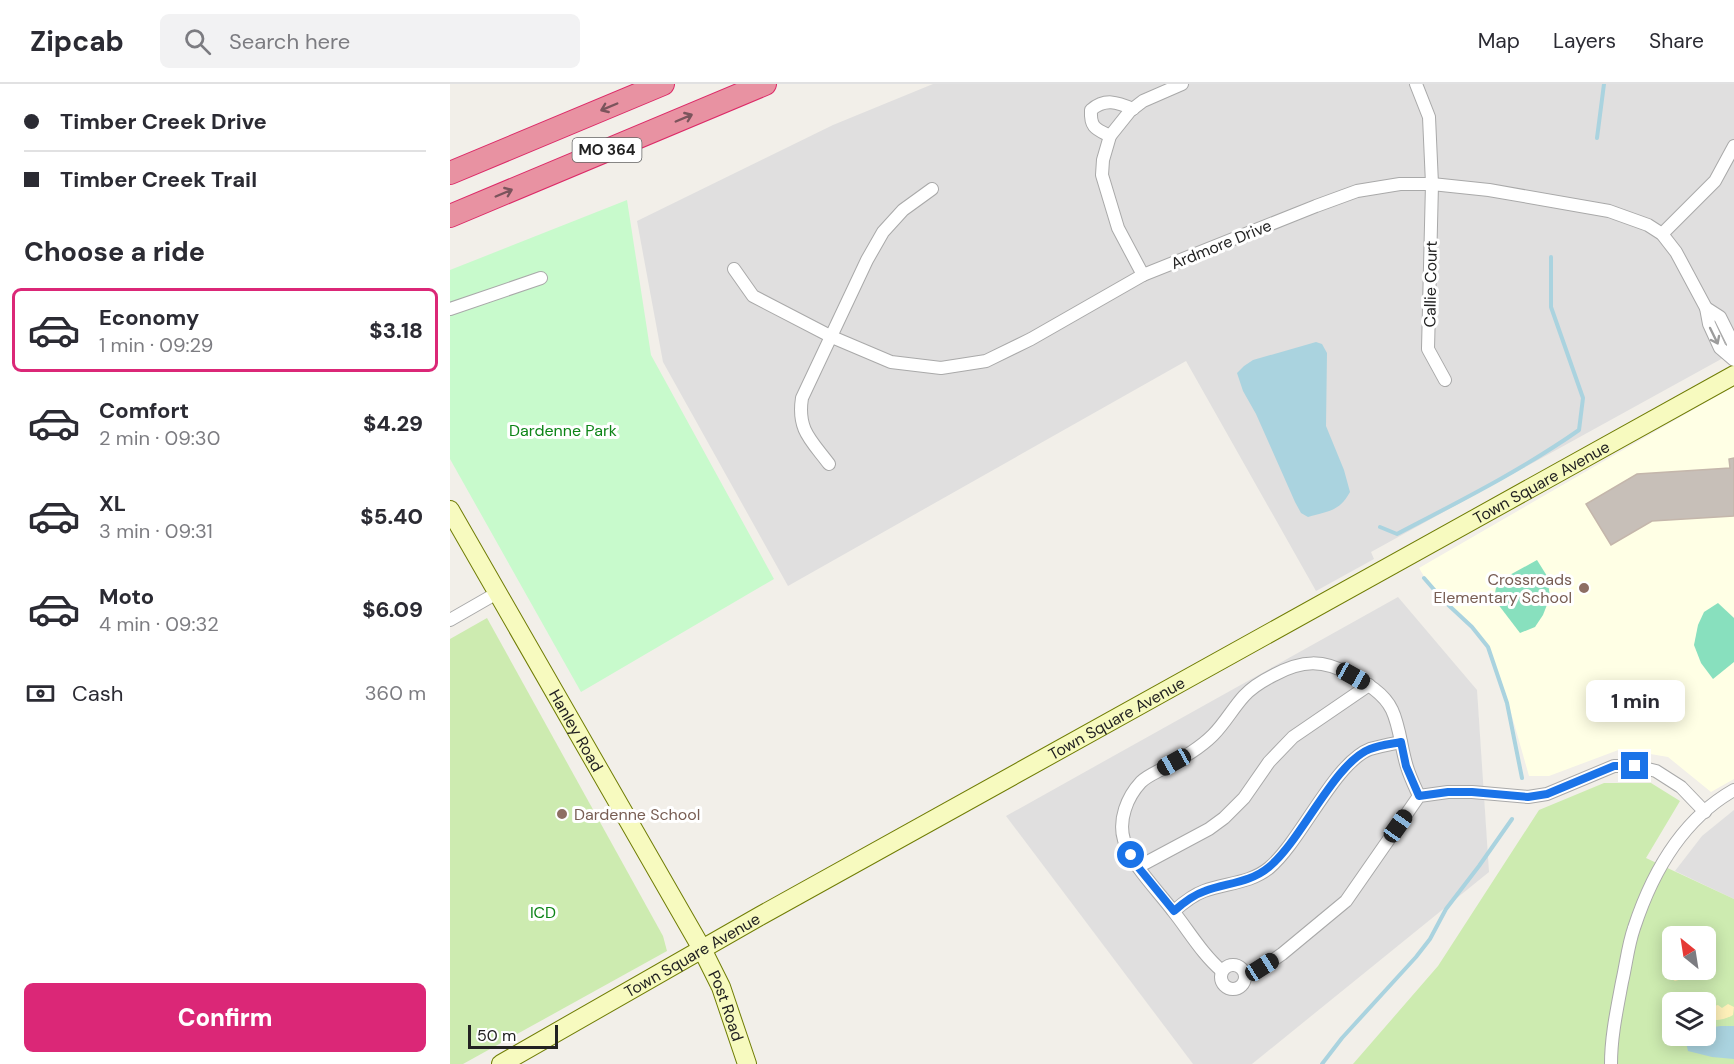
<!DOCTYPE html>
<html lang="en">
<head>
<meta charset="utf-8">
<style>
  :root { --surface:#fff; --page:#f2f2f3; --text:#2b2b33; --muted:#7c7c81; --line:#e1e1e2; --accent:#db2777 }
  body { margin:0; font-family:"DM Sans",sans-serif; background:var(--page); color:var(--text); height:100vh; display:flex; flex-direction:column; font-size:22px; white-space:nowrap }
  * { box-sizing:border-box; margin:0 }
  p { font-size:20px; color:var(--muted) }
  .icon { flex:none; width:33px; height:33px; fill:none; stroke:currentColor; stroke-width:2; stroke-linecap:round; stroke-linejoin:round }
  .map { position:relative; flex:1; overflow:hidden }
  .panel { display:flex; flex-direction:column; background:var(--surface); width:450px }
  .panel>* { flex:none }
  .hud { display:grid; align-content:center; height:132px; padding:0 24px; background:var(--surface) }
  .needle { width:39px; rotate:330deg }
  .buttons { position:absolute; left:1212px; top:842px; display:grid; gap:12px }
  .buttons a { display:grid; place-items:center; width:54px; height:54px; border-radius:9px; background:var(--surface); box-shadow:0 3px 15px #0003; font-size:30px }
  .scale { position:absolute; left:18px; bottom:15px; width:90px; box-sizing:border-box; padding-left:6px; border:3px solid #222; border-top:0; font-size:16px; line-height:21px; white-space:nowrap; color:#222; -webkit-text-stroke:4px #fff; paint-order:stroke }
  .end { position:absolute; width:27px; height:27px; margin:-14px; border:8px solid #1a73e8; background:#fff; box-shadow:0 0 0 3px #fff }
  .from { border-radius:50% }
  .bubble { position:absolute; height:42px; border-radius:9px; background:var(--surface); box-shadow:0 3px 15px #0003; font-size:20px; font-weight:800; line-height:42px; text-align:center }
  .car { position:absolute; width:18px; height:36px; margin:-18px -9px; border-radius:8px; box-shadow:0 0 4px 2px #0007; background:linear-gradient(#222 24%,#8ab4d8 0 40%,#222 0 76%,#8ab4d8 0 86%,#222 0) }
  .hud b { display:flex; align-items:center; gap:21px; height:57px; font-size:22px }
  .hud b+b { border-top:2px solid var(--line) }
  .hud i { width:15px; height:15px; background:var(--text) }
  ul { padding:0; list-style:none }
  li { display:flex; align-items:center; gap:18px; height:84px; margin:0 12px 9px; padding:0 12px; border:3px solid transparent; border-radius:9px }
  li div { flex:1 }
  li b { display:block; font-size:22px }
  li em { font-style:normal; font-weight:800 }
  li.active { border-color:var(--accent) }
  li>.icon { width:54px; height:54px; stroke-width:1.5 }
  h2 { padding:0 24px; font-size:27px; line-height:72px }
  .pay { display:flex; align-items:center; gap:15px; height:66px; padding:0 24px; font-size:22px }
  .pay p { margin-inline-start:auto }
  .cta { display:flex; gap:12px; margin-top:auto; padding:12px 24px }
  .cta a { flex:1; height:69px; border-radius:9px; background:var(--accent); color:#fff; font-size:24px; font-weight:800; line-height:69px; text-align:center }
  header { display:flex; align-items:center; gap:36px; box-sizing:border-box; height:84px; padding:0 30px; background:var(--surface); border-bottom:2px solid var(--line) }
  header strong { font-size:28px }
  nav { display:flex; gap:33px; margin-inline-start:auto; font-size:21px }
  .search { width:420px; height:54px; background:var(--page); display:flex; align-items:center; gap:15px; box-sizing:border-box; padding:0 21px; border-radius:9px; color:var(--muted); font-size:22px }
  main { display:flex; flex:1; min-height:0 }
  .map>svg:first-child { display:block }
</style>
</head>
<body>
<header>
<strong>Zipcab</strong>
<div class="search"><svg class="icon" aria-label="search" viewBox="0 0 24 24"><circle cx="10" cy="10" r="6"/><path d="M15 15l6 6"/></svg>Search here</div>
<nav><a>Map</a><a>Layers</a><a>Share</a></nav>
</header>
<main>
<section class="panel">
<div class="hud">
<b><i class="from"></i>Timber Creek Drive</b>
<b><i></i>Timber Creek Trail</b>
</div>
<h2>Choose a ride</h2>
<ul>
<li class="active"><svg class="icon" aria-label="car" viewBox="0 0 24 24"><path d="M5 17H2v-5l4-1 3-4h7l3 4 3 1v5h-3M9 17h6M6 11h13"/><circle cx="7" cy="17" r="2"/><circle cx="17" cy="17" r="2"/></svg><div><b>Economy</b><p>1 min · 09:29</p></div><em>$3.18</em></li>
<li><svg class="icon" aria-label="car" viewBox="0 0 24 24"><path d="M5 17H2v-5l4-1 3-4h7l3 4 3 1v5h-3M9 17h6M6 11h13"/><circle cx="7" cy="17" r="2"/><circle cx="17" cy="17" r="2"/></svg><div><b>Comfort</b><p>2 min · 09:30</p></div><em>$4.29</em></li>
<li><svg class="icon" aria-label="car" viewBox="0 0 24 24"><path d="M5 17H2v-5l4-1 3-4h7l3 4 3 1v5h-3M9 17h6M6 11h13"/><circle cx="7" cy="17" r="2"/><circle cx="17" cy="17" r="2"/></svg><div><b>XL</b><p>3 min · 09:31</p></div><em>$5.40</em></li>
<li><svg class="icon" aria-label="car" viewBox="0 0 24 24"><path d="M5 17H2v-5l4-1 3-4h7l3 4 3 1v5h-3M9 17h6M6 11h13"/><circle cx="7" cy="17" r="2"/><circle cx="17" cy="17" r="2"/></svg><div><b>Moto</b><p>4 min · 09:32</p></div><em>$6.09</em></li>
</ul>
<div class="pay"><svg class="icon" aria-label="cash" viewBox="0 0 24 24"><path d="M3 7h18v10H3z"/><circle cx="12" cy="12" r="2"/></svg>Cash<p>360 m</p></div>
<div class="cta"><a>Confirm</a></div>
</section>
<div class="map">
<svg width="1284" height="980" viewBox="0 0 1284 980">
  <rect width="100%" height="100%" fill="#f2efe9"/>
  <g fill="#e0dfdf">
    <path d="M483,0H1284V268L921,468L924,475L866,507L736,277L338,502L213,278L187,137L383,41Z"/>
    <path d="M948,513L1027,606L1039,788L802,980H743L556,732Z"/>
    <path d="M1284,726V815L1225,787L1252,752Z"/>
  </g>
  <path fill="#ffffe5" d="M1284,302V695L1261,708L1218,673L1171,665L1099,692H1079L1058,618L1039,562L1023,542L993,515L975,494L969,484Z"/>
  <g fill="#cdebb0" fill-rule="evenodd">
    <path d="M37,534L213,852L217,867L13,980H0V555Z"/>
    <path d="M1154,699H1201L1230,717L1196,774L1284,815V980H903L988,882L1089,726ZM1222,852H1256V885H1222ZM1222,918H1256V951H1222Z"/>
  </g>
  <g fill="#fff1ba">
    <path d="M1222,885H1239L1232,895L1225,897L1220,894L1219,887Z"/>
    <path d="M1278,920L1284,923L1283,931C1274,936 1266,938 1256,933V925L1261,927L1264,926V922L1268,921L1272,924Z"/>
  </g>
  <path fill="#c8facc" d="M177,116L201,271L324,495L131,608L0,375V186Z"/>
  <g fill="#88e0be">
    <path d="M1087,476L1097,492L1100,513L1093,531L1085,543L1070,549L1044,515L1047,498Z"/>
    <path d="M1268,519L1284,534V578L1263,595L1251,579L1244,561L1248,541L1254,528Z"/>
  </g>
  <g fill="#aad3df">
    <path d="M866,258L872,260L877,269L876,342L894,386L900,408C889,428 878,427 858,433L851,429L845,418L806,330L793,307L787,289L794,282L803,276Z"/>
    <path d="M1271,942H1284V975L1262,973L1238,967L1235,954L1237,951H1256V944Z"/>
  </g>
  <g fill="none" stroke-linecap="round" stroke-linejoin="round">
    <g stroke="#aad3df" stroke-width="4">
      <path d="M1147,54L1154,0"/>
      <path d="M930,443L947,450C1008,418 1072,386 1129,346L1133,314L1101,223V173"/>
      <path d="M974,494L993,516L1022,543L1038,563L1057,619L1072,694"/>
      <path d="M872,980L892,954L966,873L980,855L996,825L1029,782L1062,735"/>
    </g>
  </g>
  <path fill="#c7bfb8" stroke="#c4b6ab" stroke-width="1.5" d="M1284,374V432L1202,437L1161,461L1136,420L1187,390L1280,384L1279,375Z"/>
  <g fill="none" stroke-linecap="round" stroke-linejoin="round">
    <defs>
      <g id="street">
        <path d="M966,0L979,33L982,100L978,265L995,296"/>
        <path d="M660,52C646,45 640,44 641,26C655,14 667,18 683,25"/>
        <path d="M1212,150L1265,97L1284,62"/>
        <path d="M284,185L303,212L382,253L441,278L491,284L536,277L581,255L693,191L866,122L907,107L950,100H982L1039,106L1159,127L1198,141L1212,150L1226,168L1256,224L1259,240L1270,264L1284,276"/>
        <path d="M693,191L668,144L652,91L653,76L660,52L680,27L693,17L732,0"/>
        <path d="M1256,224L1270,233L1283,259V274"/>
        <path d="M0,225L91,194"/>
        <path d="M379,380C361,356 347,346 352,314L417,176L433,148L453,126L482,105"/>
        <path d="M0,536L47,509"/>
        <path d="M688,783L759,745L774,734L794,714L819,678L843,653L919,601"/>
        <path d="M724,827C733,819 743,811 754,807C776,799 801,799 819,784C852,756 884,679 920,665C930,662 941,660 951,658"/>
        <circle cx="783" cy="893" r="12"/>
        <path d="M772,887C752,870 739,847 723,827C709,808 679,778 674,756C668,736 677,713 691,698C697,692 707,688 714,684C732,674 749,665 763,651C775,639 783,624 794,612C802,603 814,596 824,591C852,576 873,575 901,591C916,599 934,609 942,626C950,643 951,664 957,683C960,693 965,703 969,712"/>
        <path d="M795,891L807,887L832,870L896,817L969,712L998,708H1022L1078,713L1097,710L1164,682H1185L1206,687L1231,703L1255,728"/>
        <path d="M1161,980C1161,952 1167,925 1172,898C1176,881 1178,861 1184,844C1202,789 1231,736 1284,706"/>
      </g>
      <g id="secondary">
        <path id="s1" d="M0,426L252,865L271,903L297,980"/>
        <path id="s2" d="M51,980L310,832L1284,291"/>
      </g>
      <g id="highway">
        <path d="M0,89L213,0"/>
        <path d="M0,132L315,0"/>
      </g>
    </defs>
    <use href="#street" stroke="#a9a9a9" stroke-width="14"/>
    <use href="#secondary" stroke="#707d05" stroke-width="20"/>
    <use href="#highway" stroke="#dc2a67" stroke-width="24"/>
    <use href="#street" stroke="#fff" stroke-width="12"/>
    <use href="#secondary" stroke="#f7fabf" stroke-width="18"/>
    <use href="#highway" stroke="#e892a2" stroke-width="22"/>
  </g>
  <defs><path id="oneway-shaft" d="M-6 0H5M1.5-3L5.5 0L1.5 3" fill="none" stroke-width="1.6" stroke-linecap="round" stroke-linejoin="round" transform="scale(1.5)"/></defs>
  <g stroke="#7b545c">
    <use href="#oneway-shaft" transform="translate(159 23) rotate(157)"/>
    <use href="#oneway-shaft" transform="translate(234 34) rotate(-23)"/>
    <use href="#oneway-shaft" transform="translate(54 109) rotate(-23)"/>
  </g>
  <use stroke="#9c9c9c" href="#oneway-shaft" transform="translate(1264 252) rotate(64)"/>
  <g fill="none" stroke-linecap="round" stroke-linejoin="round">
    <path stroke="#1a73e8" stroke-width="8" d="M681,771L688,783L724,827C733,819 743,811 755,807C776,799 800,799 819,783C852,756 884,679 920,665C930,661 941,660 951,658L956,682L969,712L998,708H1022L1078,713L1097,710L1164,682H1185"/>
  </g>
  <g fill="#8d6e63" stroke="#fff" stroke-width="2">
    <circle cx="1134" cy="504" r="6"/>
    <circle cx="112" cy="730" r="6"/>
  </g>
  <g text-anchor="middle" stroke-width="6" stroke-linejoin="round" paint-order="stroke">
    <rect fill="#fff" stroke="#646464" stroke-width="1.5" x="122.5" y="54" width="69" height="24" rx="4.5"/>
    <g font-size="15" font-weight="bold" fill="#222">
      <text x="157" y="71">MO 364</text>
    </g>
    <g font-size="16" fill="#222" stroke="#fff">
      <text transform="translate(771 160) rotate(-22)" y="6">Ardmore Drive</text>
      <text transform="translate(980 200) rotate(-89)" y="6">Callie Court</text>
      <text dy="6" stroke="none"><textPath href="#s2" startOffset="1192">Town Square Avenue</textPath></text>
      <text dy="6" stroke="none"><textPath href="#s2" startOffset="706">Town Square Avenue</textPath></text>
      <text dy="6" stroke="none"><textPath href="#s1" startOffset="254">Hanley Road</textPath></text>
      <text dy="6" stroke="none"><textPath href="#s2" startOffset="220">Town Square Avenue</textPath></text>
      <text dy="6" stroke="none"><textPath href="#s1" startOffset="568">Post Road</textPath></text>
    </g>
    <g font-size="16" fill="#0c8416" stroke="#fff">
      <text x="113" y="352">Dardenne Park</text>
      <text x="93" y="834">ICD</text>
    </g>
    <g font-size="16" fill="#785e54" stroke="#fff" text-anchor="end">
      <text x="1122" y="501">Crossroads<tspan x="1122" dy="18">Elementary School</tspan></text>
      <text x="124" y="736" text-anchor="start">Dardenne School</text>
    </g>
  </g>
</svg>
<div class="buttons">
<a><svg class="needle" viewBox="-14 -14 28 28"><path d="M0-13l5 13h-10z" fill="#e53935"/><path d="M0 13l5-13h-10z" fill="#7c7c81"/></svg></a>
<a><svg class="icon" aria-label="layers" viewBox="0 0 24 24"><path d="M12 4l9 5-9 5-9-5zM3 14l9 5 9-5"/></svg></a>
</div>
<div class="scale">50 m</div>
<i class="end from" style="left:681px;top:771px"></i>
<i class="end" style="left:1185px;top:682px"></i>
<div class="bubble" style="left:1136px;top:596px;width:99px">1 min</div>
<i class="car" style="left:903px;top:592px;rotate:119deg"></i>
<i class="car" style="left:724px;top:678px;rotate:241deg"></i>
<i class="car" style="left:948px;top:742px;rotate:35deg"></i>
<i class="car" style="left:812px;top:883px;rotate:58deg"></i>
</div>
</main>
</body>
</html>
